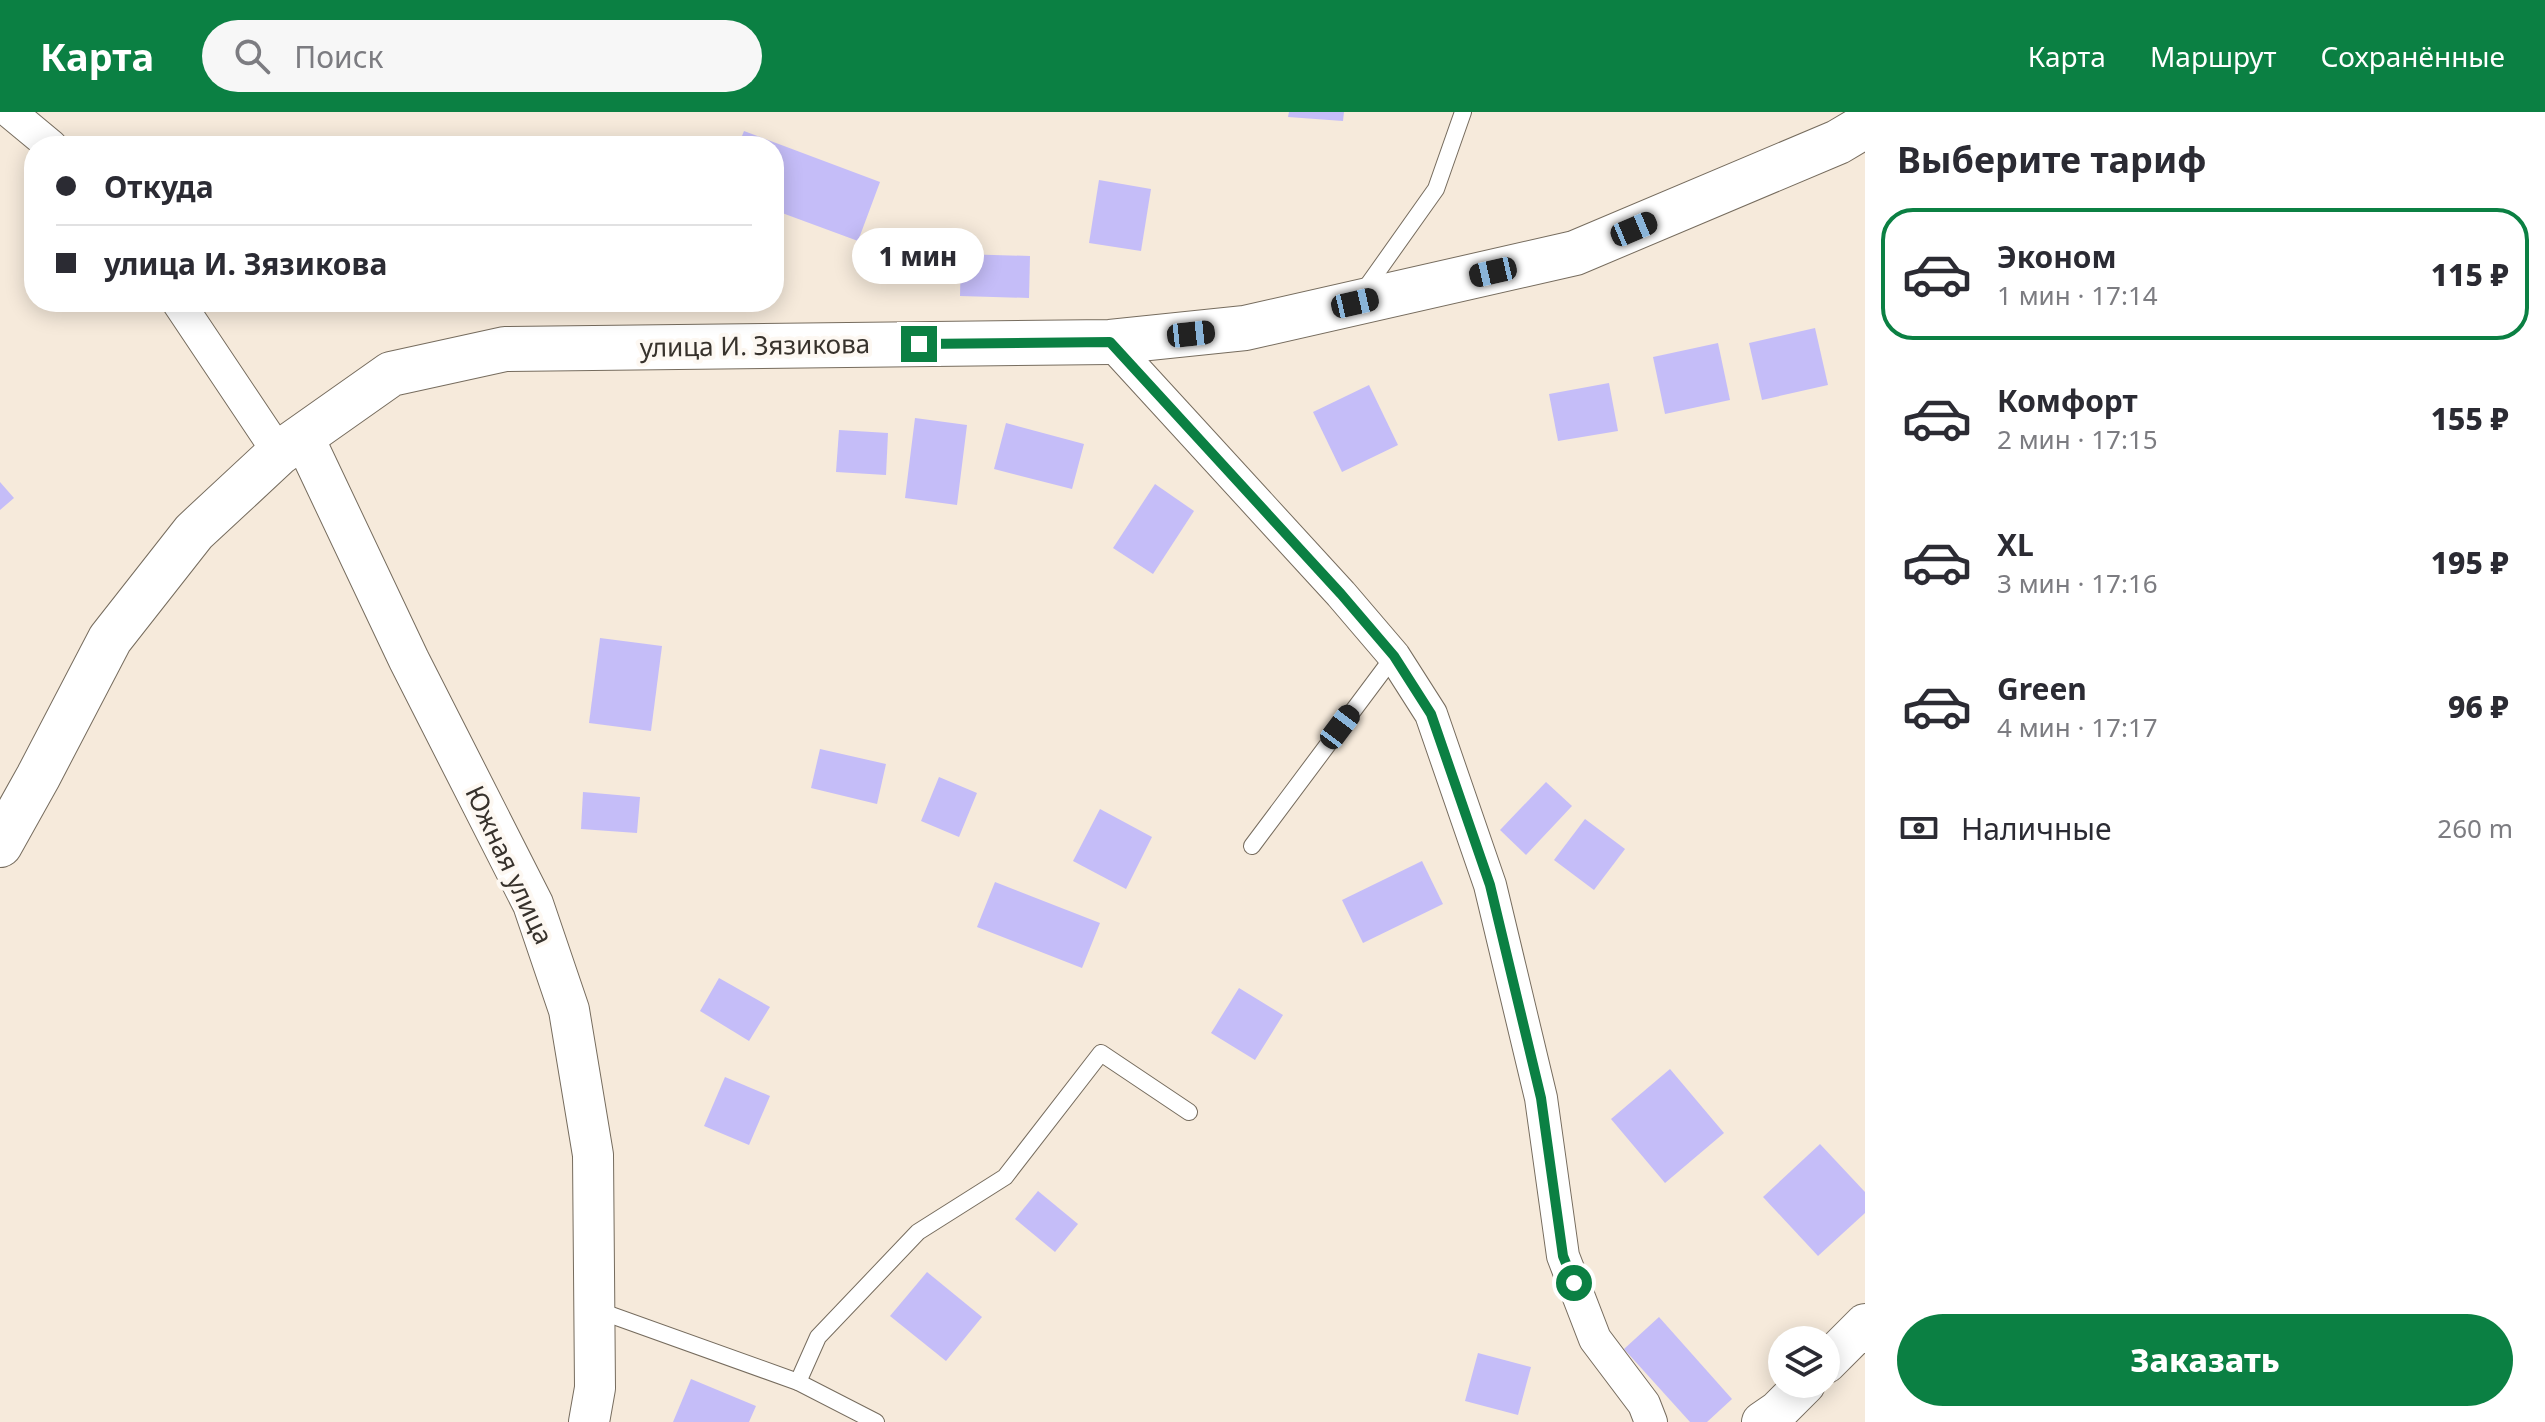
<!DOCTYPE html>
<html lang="ru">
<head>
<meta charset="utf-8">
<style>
  :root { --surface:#fff; --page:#f7f7f7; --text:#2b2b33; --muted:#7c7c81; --line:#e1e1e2; --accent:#0b8043 }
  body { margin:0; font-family:"Noto Sans",sans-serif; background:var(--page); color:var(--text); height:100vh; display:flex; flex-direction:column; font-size:30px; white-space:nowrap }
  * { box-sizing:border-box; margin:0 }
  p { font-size:26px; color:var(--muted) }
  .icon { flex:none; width:44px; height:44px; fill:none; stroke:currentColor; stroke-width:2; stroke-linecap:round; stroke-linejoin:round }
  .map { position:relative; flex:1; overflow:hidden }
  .panel { display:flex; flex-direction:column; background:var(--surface); width:680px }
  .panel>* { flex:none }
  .guide { position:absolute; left:24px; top:24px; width:760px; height:176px; border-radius:32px; box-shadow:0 4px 20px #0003; display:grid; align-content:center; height:176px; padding:0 32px; background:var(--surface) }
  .buttons { position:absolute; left:1768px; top:1214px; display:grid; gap:16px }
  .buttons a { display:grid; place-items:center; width:72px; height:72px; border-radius:50%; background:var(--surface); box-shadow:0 4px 20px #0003; font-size:40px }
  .end { position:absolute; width:36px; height:36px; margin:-18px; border:10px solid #0b8043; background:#fff; box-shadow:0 0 0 4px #fff }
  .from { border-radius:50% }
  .bubble { position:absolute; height:56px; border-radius:28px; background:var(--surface); box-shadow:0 4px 20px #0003; font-size:26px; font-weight:800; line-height:56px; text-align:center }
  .car { position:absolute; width:24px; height:48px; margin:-24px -12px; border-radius:10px; box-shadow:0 0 6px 2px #0007; background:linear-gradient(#222 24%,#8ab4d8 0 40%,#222 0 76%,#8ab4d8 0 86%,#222 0) }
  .guide b { display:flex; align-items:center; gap:28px; height:76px; font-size:30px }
  .guide b+b { border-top:2px solid var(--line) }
  .guide i { width:20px; height:20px; background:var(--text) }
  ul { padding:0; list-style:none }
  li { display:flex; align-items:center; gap:24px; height:132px; margin:0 16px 12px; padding:0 16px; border:4px solid transparent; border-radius:32px }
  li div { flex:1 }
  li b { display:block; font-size:30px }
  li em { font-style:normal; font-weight:800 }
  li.selected { border-color:var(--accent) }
  li>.icon { width:72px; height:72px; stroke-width:1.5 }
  h2 { padding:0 32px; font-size:36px; line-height:96px }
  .pay { display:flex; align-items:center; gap:20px; height:88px; padding:0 32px; font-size:30px }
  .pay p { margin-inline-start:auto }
  .action { display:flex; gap:16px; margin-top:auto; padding:16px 32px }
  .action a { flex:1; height:92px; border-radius:48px; background:var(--accent); color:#fff; font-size:32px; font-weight:800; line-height:92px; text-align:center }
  header { display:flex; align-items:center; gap:48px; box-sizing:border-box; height:112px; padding:0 40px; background:var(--accent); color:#fff }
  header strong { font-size:38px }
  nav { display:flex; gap:44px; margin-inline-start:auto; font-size:28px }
  .search { width:560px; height:72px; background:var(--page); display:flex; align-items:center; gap:20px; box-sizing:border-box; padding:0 28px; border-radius:44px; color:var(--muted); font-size:30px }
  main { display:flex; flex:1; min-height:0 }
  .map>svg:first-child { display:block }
</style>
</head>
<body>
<header>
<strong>Карта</strong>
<div class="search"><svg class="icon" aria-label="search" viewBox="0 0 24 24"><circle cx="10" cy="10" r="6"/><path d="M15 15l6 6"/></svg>Поиск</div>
<nav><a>Карта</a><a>Маршрут</a><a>Сохранённые</a></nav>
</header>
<main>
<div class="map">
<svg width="1865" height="1310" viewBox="0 0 1865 1310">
  <rect width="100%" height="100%" fill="#f6eadb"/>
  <g fill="#c5bdf8">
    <path d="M1289,0H1344L1343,9L1288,5Z"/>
    <path d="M744,19L880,70L858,129L774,98V34H738Z"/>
    <path d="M1099,68L1151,77L1141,139L1089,131Z"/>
    <path d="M961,142L1030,144L1029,186L960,184Z"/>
    <path d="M1815,216L1828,273L1762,288L1749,231Z"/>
    <path d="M1718,231L1730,288L1665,302L1653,245Z"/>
    <path d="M1609,271L1618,319L1558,329L1549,282Z"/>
    <path d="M1369,273L1398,333L1342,360L1313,300Z"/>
    <path d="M915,306L967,313L957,393L905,386Z"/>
    <path d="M1006,311L1084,332L1072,377L994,357Z"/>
    <path d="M839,318L888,321L886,363L836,360Z"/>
    <path d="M0,370L14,386L0,398Z"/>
    <path d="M1155,372L1194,399L1153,462L1113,436Z"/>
    <path d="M600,526L662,534L651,619L589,611Z"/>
    <path d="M820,637L886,652L877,692L811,676Z"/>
    <path d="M939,665L977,681L959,725L921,709Z"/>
    <path d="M1546,670L1572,694L1526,743L1500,718Z"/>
    <path d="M583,680L640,685L637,721L581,717Z"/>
    <path d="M1100,697L1152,725L1126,777L1073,749Z"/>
    <path d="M1585,707L1625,737L1594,778L1554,748Z"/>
    <path d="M1422,749L1443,792L1363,831L1342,788Z"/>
    <path d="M995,770L1100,811L1082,856L977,815Z"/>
    <path d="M719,866L770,895L749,929L700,899Z"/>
    <path d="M1239,876L1283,903L1255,948L1211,921Z"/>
    <path d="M1670,957L1724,1021L1665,1071L1611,1007Z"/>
    <path d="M725,965L770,984L749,1033L704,1014Z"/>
    <path d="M1820,1032L1865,1080V1101L1818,1144L1763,1085Z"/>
    <path d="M1038,1079L1078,1112L1055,1140L1015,1107Z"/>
    <path d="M927,1160L982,1205L946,1249L890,1204Z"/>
    <path d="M1659,1205L1732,1287L1707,1310H1690L1624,1237Z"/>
    <path d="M1478,1241L1531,1255L1518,1303L1465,1289Z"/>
    <path d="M691,1267L756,1294L749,1310H673Z"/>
  </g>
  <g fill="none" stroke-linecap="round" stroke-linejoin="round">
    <defs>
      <g id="service">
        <path d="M1363,180L1436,77L1463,0"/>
        <path d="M1252,734L1394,544"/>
        <path d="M597,1198L798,1270L876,1310"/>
        <path d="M798,1270L818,1225L918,1120L1005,1065L1101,941L1189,1000"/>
      </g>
      <g id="minor">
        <path d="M10,0L51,34"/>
        <path d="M178,190L279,341"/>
        <path d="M1110,230L1341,482L1394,544L1431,602L1490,773L1541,986L1563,1144L1595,1227L1644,1292L1651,1310"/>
      </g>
      <g id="tertiary">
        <path d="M303,324L409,548L533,792L569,898L593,1043L595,1276L589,1310"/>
        <path d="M1826,1251L1865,1212"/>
        <path d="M1762,1310L1778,1299L1805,1272"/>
      </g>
      <path id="secondary" d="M0,733L38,665L110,527L194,420L279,341L391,262L505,237L1110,230L1245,216L1575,141L1838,30L1865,14"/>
    </defs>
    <use href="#service" stroke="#766c5e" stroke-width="18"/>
    <use href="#minor" stroke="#766c5e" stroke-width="34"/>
    <use href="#tertiary" stroke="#766c5e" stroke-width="42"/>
    <use href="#secondary" stroke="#766c5e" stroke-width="46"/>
    <use href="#service" stroke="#fff" stroke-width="16"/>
    <use href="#minor" stroke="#fff" stroke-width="32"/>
    <use href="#tertiary" stroke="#fff" stroke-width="40"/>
    <use href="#secondary" stroke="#fff" stroke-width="44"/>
  </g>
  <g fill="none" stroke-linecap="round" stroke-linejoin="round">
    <path stroke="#0b8043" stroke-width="10" d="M919,232L1110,230L1341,482L1394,544L1431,602L1490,773L1541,986L1563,1144L1574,1171"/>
  </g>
  <g text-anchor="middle" stroke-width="8" stroke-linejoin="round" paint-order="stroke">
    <g font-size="26" fill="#37322c" stroke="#fdf8f2">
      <text transform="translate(755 234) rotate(-1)" y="9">улица И. Зязикова</text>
      <text transform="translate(509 753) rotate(65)" y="9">Южная улица</text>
    </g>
  </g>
</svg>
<div class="buttons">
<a><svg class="icon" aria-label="layers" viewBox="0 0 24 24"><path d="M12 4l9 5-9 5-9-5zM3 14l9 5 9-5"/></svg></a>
</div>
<i class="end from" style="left:1574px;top:1171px"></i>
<i class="end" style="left:919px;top:232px"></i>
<div class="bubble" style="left:852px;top:116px;width:132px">1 мин</div>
<i class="car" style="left:1634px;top:117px;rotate:67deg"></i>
<i class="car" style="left:1493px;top:160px;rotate:257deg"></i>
<i class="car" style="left:1355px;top:191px;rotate:77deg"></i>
<i class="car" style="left:1191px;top:222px;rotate:84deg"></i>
<i class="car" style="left:1340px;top:615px;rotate:37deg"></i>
<div class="guide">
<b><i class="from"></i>Откуда</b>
<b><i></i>улица И. Зязикова</b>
</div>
</div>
<section class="panel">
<h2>Выберите тариф</h2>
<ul>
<li class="selected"><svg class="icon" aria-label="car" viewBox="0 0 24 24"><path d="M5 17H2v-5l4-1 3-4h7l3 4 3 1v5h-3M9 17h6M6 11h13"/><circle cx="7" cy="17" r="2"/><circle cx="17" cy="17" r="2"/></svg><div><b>Эконом</b><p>1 мин · 17:14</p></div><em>115 ₽</em></li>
<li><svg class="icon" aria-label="car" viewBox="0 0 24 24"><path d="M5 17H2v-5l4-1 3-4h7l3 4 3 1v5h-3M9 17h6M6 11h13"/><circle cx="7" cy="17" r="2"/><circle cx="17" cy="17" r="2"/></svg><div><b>Комфорт</b><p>2 мин · 17:15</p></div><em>155 ₽</em></li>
<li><svg class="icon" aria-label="car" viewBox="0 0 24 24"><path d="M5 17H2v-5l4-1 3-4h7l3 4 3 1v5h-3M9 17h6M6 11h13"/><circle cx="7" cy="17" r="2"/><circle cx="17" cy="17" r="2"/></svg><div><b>XL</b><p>3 мин · 17:16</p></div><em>195 ₽</em></li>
<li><svg class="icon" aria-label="car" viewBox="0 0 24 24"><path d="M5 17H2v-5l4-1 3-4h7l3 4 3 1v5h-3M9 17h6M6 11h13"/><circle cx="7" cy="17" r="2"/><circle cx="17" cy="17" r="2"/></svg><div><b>Green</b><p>4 мин · 17:17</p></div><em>96 ₽</em></li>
</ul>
<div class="pay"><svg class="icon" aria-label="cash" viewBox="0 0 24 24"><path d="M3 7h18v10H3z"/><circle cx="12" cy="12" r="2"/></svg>Наличные<p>260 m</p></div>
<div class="action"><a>Заказать</a></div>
</section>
</main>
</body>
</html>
